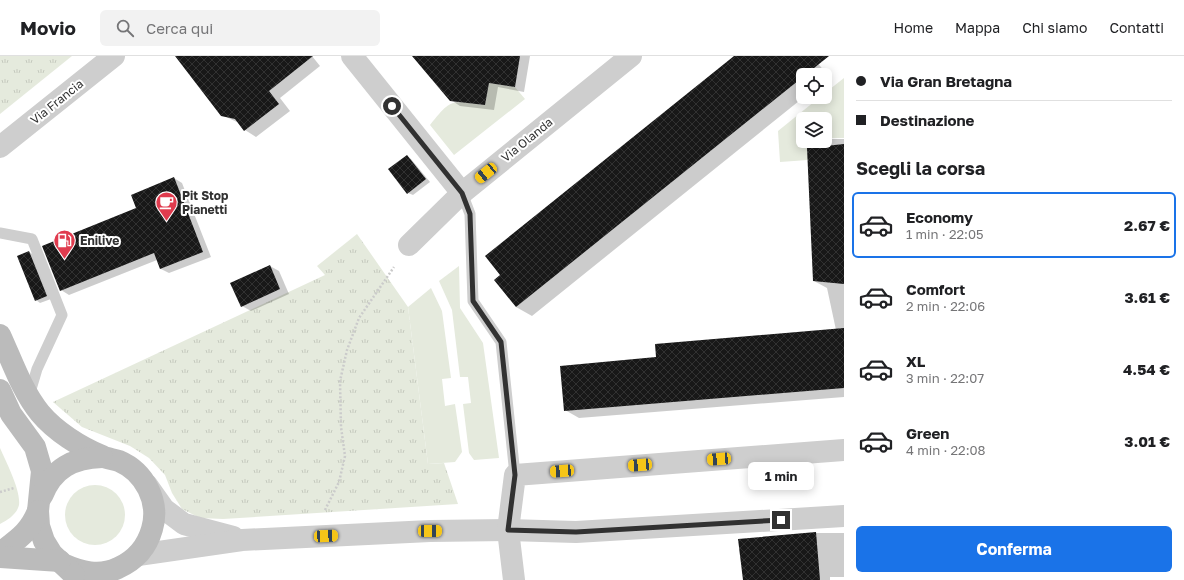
<!DOCTYPE html>
<html lang="it">
<head>
<meta charset="utf-8">
<style>
  :root { --surface:#fff; --page:#f2f2f2; --text:#202124; --muted:#757577; --line:#e0e0e0; --accent:#1a73e8 }
  body { margin:0; font-family:"Golos Text",sans-serif; background:var(--page); color:var(--text); height:100vh; display:flex; flex-direction:column; font-size:15px; white-space:nowrap }
  * { box-sizing:border-box; margin:0 }
  p { font-size:13px; color:var(--muted) }
  .icon { flex:none; width:22px; height:22px; fill:none; stroke:currentColor; stroke-width:2; stroke-linecap:round; stroke-linejoin:round }
  .map { position:relative; flex:1; overflow:hidden }
  .side { display:flex; flex-direction:column; background:var(--surface); width:340px }
  .side>* { flex:none }
  .top-card { display:grid; align-content:center; height:88px; padding:0 12px; background:var(--surface) }
  .fabs { position:absolute; left:796px; top:12px; display:grid; gap:8px }
  .fabs a { display:grid; place-items:center; width:36px; height:36px; border-radius:6px; background:var(--surface); box-shadow:0 2px 10px #0003; font-size:20px }
  .end { position:absolute; width:18px; height:18px; margin:-9px; border:5px solid #313131; background:#fff; box-shadow:0 0 0 2px #fff }
  .from { border-radius:50% }
  .bubble { position:absolute; height:28px; border-radius:6px; background:var(--surface); box-shadow:0 2px 10px #0003; font-size:13px; font-weight:700; line-height:28px; text-align:center }
  .car { position:absolute; width:12px; height:24px; margin:-12px -6px; border-radius:5px; box-shadow:0 0 3px 1px #0007; background:linear-gradient(#f5c518 24%,#345 0 40%,#f5c518 0 76%,#345 0 86%,#f5c518 0) }
  .top-card b { display:flex; align-items:center; gap:14px; height:38px; font-size:15px }
  .top-card b+b { border-top:1px solid var(--line) }
  .top-card i { width:10px; height:10px; background:var(--text) }
  ul { padding:0; list-style:none }
  li { display:flex; align-items:center; gap:12px; height:66px; margin:0 8px 6px; padding:0 4px; border:2px solid transparent; border-radius:6px }
  li div { flex:1 }
  li b { display:block; font-size:15px }
  li em { font-style:normal; font-weight:700 }
  li.current { border-color:var(--accent) }
  li>.icon { width:36px; height:36px; stroke-width:1.5 }
  h2 { padding:0 12px; font-size:18px; line-height:48px }
  .primary-button { display:flex; gap:8px; margin-top:auto; padding:8px 12px }
  .primary-button a { flex:1; height:46px; border-radius:6px; background:var(--accent); color:#fff; font-size:16px; font-weight:700; line-height:46px; text-align:center }
  header { display:flex; align-items:center; gap:24px; box-sizing:border-box; height:56px; padding:0 20px; background:var(--surface); border-bottom:1px solid var(--line) }
  header strong { font-size:19px }
  nav { display:flex; gap:22px; margin-inline-start:auto; font-size:14px }
  .search { width:280px; height:36px; background:var(--page); display:flex; align-items:center; gap:10px; box-sizing:border-box; padding:0 14px; border-radius:6px; color:var(--muted); font-size:15px }
  main { display:flex; flex:1; min-height:0 }
  .map>svg:first-child { display:block }
</style>
</head>
<body>
<header>
<strong>Movio</strong>
<div class="search"><svg class="icon" aria-label="search" viewBox="0 0 24 24"><circle cx="10" cy="10" r="6"/><path d="M15 15l6 6"/></svg>Cerca qui</div>
<nav><a>Home</a><a>Mappa</a><a>Chi siamo</a><a>Contatti</a></nav>
</header>
<main>
<div class="map">
<svg width="844" height="524" viewBox="0 0 844 524">
  <defs>
    <pattern id="grass-tufts" width="24" height="20" patternUnits="userSpaceOnUse"><rect width="24" height="20" fill="#e5eadd"/><path d="M3 7l-1-3M5 7V3M7 7l1-3M15 17l-1-3M17 17v-4M19 17l1-3" fill="none" stroke="#c5c9be"/></pattern>
    <pattern id="building-cross-hatch" width="8" height="8" patternUnits="userSpaceOnUse"><rect width="8" height="8" fill="#181818"/><path d="M0 0l8 8M0 8l8-8" fill="none" stroke="#313131"/></pattern>
  </defs>
  <rect width="100%" height="100%" fill="#fff"/>
  <g fill="url(#grass-tufts)">
    <path d="M0,0H72L0,58Z"/>
    <path d="M357,178L408,251L428,408L444,407L458,448L223,463L200,462L182,453L172,437L165,419L149,402L130,390L82,371L53,346L325,219L317,210Z"/>
  </g>
  <g fill="#e5eadd">
    <path d="M844,22V82H825V63H803V85H825V90L807,92L808,104L780,106L778,75L820,41H825V37Z"/>
    <path d="M489,27L515,31L525,43L454,99L430,69C452,41 451,45 485,49Z"/>
    <path d="M459,210L460,252L483,287L499,402L474,404L469,397L463,348L471,347L468,321H460L452,254L439,225Z"/>
    <path d="M431,232L442,255L451,322L442,323L445,350L455,348L462,396L455,406L428,408L408,251Z"/>
    <path d="M0,392C6,406 21,434 19,449C17,458 8,464 0,468Z"/>
    <circle cx="95" cy="459" r="30"/>
  </g>
  <g fill="#0003">
    <path d="M176,0H312L320,10L280,42L290,55L256,81L245,74L239,67L222,59Z"/>
    <path d="M413,0H530L524,36L498,31L494,54L460,50L451,44Z"/>
    <path d="M735,0H812L829,21L825,24V19H803L804,41L532,260L516,251Z"/>
    <path d="M826,83H844V341L579,362L565,354L657,302L836,274L827,232L814,225Z"/>
    <path d="M407,100L411,103L430,126L413,139L408,137Z"/>
    <path d="M174,122L182,127L211,201L169,217L161,213L157,204L69,239L61,234L137,153Z"/>
    <path d="M29,196L34,199L51,243L40,247L36,244Z"/>
    <path d="M270,210L279,215L289,238L251,255L242,250Z"/>
    <path d="M815,477H844V521H830V524H744Z"/>
  </g>
  <g fill="url(#building-cross-hatch)">
    <path d="M175,0H313L269,35L279,48L244,75L235,63L221,60Z"/>
    <path d="M412,0H520L515,31L489,27L485,49L450,45Z"/>
    <path d="M734,0H829L516,251L494,224L500,219L485,200Z"/>
    <path d="M844,88V228L813,225L807,92Z"/>
    <path d="M407,99L426,123L407,138L388,113Z"/>
    <path d="M174,121L203,196L160,213L154,197L60,235L42,190L136,152L131,139Z"/>
    <path d="M29,195L47,240L35,245L17,200Z"/>
    <path d="M270,209L280,233L241,251L230,227Z"/>
    <path d="M844,272V332L564,355L560,310L656,301L655,288Z"/>
    <path d="M816,476L820,524H743L738,483Z"/>
  </g>
  <g fill="none" stroke-linecap="round" stroke-linejoin="round">
    <g stroke="#cbcbcb" stroke-width="2.5" stroke-dasharray="2 2" stroke-linecap="butt">
      <path d="M0,436L14,432"/>
      <path d="M325,454L339,426L345,400L341,371L340,325L347,294L359,262L394,211"/>
    </g>
    <g stroke="#cecece" stroke-width="11">
      <path d="M462,137L470,158L473,245L501,286L515,419"/>
      <path d="M0,177L32,183L62,259L37,313L29,340"/>
    </g>
    <g stroke="#cecece" stroke-width="22">
      <path d="M352,0L462,137"/>
      <path d="M0,91L114,0"/>
      <path d="M409,189L462,137L631,0"/>
      <path d="M147,429L164,453L184,468L233,481"/>
      <path d="M138,499L242,484L430,475L508,474L576,476L844,460"/>
      <path d="M514,524L508,474L515,419L844,394"/>
    </g>
    <g stroke="#bbb" stroke-width="22">
      <path d="M0,279C12,305 22,335 40,357C55,375 80,391 102,400C107,403 114,403 119,405C145,416 160,446 152,473C147,491 136,504 118,512C99,521 81,516 63,508"/>
      <path d="M0,334L11,358L35,391L42,415L38,455L39,470L44,485L52,498L74,519"/>
      <path d="M42,440C53,412 73,402 102,401"/>
      <path d="M0,497C18,483 29,477 38,455"/>
      <path d="M0,501L60,505"/>
    </g>
  </g>
  <g fill="none" stroke-linecap="round" stroke-linejoin="round">
    <path stroke="#313131" stroke-width="5" d="M392,50L462,137L470,158L473,245L501,286L515,419L508,474L576,476L781,464"/>
  </g>
  <defs>
    <symbol id="cafe-pin" viewBox="-11 -11 22 30"><path d="M0 17L-7.5 6A9.5 9.5 0 1 1 7.5 6Z" fill="#e03b4e" stroke="#fff"/><path d="M-5.5-4.5H6V0H3Q3 3.5 0 3.5H-2.5Q-5.5 3.5-5.5 0ZM3-3.2v2h1.7v-2ZM-6 4.5H4V6H-6Z" fill="#fff"/></symbol>
    <symbol id="fuel-pin" viewBox="-11 -11 22 30"><path d="M0 17L-7.5 6A9.5 9.5 0 1 1 7.5 6Z" fill="#e03b4e" stroke="#fff"/><path d="M-5.5-6h7V0h2V4h1.3V-2.5L3-4.5l.8-.8L6-3V5H2.5V1h-1V6h-7ZM-4.2-4.7v3.2H.2V-4.7Z" fill="#fff"/></symbol>
  </defs>
  <g fill-rule="evenodd">
    <use href="#cafe-pin" x="154" y="134" width="25" height="34"/>
    <use href="#fuel-pin" x="52" y="172" width="25" height="34"/>
  </g>
  <g text-anchor="middle" stroke-width="4" stroke-linejoin="round" paint-order="stroke">
    <g font-size="12" fill="#313131" stroke="#fff">
      <text transform="translate(57 46) rotate(-39)" y="4">Via Francia</text>
      <text transform="translate(527 84) rotate(-39)" y="4">Via Olanda</text>
    </g>
    <g font-size="12" font-weight="bold" fill="#313131" stroke="#fff" text-anchor="start">
      <text x="182" y="144">Pit Stop<tspan x="182" dy="14">Pianetti</tspan></text>
      <text x="80" y="189">Enilive</text>
    </g>
  </g>
</svg>
<div class="fabs">
<a><svg class="icon" aria-label="locate" viewBox="0 0 24 24"><circle cx="12" cy="12" r="6"/><path d="M12 2v4M12 18v4M2 12h4M18 12h4"/></svg></a>
<a><svg class="icon" aria-label="layers" viewBox="0 0 24 24"><path d="M12 4l9 5-9 5-9-5zM3 14l9 5 9-5"/></svg></a>
</div>
<i class="end from" style="left:392px;top:50px"></i>
<i class="end" style="left:781px;top:464px"></i>
<div class="bubble" style="left:748px;top:406px;width:66px">1 min</div>
<i class="car" style="left:486px;top:117px;rotate:231deg"></i>
<i class="car" style="left:719px;top:403px;rotate:266deg"></i>
<i class="car" style="left:640px;top:409px;rotate:266deg"></i>
<i class="car" style="left:562px;top:415px;rotate:266deg"></i>
<i class="car" style="left:430px;top:475px;rotate:90deg"></i>
<i class="car" style="left:326px;top:480px;rotate:87deg"></i>
</div>
<section class="side">
<div class="top-card">
<b><i class="from"></i>Via Gran Bretagna</b>
<b><i></i>Destinazione</b>
</div>
<h2>Scegli la corsa</h2>
<ul>
<li class="current"><svg class="icon" aria-label="car" viewBox="0 0 24 24"><path d="M5 17H2v-5l4-1 3-4h7l3 4 3 1v5h-3M9 17h6M6 11h13"/><circle cx="7" cy="17" r="2"/><circle cx="17" cy="17" r="2"/></svg><div><b>Economy</b><p>1 min · 22:05</p></div><em>2.67 €</em></li>
<li><svg class="icon" aria-label="car" viewBox="0 0 24 24"><path d="M5 17H2v-5l4-1 3-4h7l3 4 3 1v5h-3M9 17h6M6 11h13"/><circle cx="7" cy="17" r="2"/><circle cx="17" cy="17" r="2"/></svg><div><b>Comfort</b><p>2 min · 22:06</p></div><em>3.61 €</em></li>
<li><svg class="icon" aria-label="car" viewBox="0 0 24 24"><path d="M5 17H2v-5l4-1 3-4h7l3 4 3 1v5h-3M9 17h6M6 11h13"/><circle cx="7" cy="17" r="2"/><circle cx="17" cy="17" r="2"/></svg><div><b>XL</b><p>3 min · 22:07</p></div><em>4.54 €</em></li>
<li><svg class="icon" aria-label="car" viewBox="0 0 24 24"><path d="M5 17H2v-5l4-1 3-4h7l3 4 3 1v5h-3M9 17h6M6 11h13"/><circle cx="7" cy="17" r="2"/><circle cx="17" cy="17" r="2"/></svg><div><b>Green</b><p>4 min · 22:08</p></div><em>3.01 €</em></li>
</ul>
<div class="primary-button"><a>Conferma</a></div>
</section>
</main>
</body>
</html>
